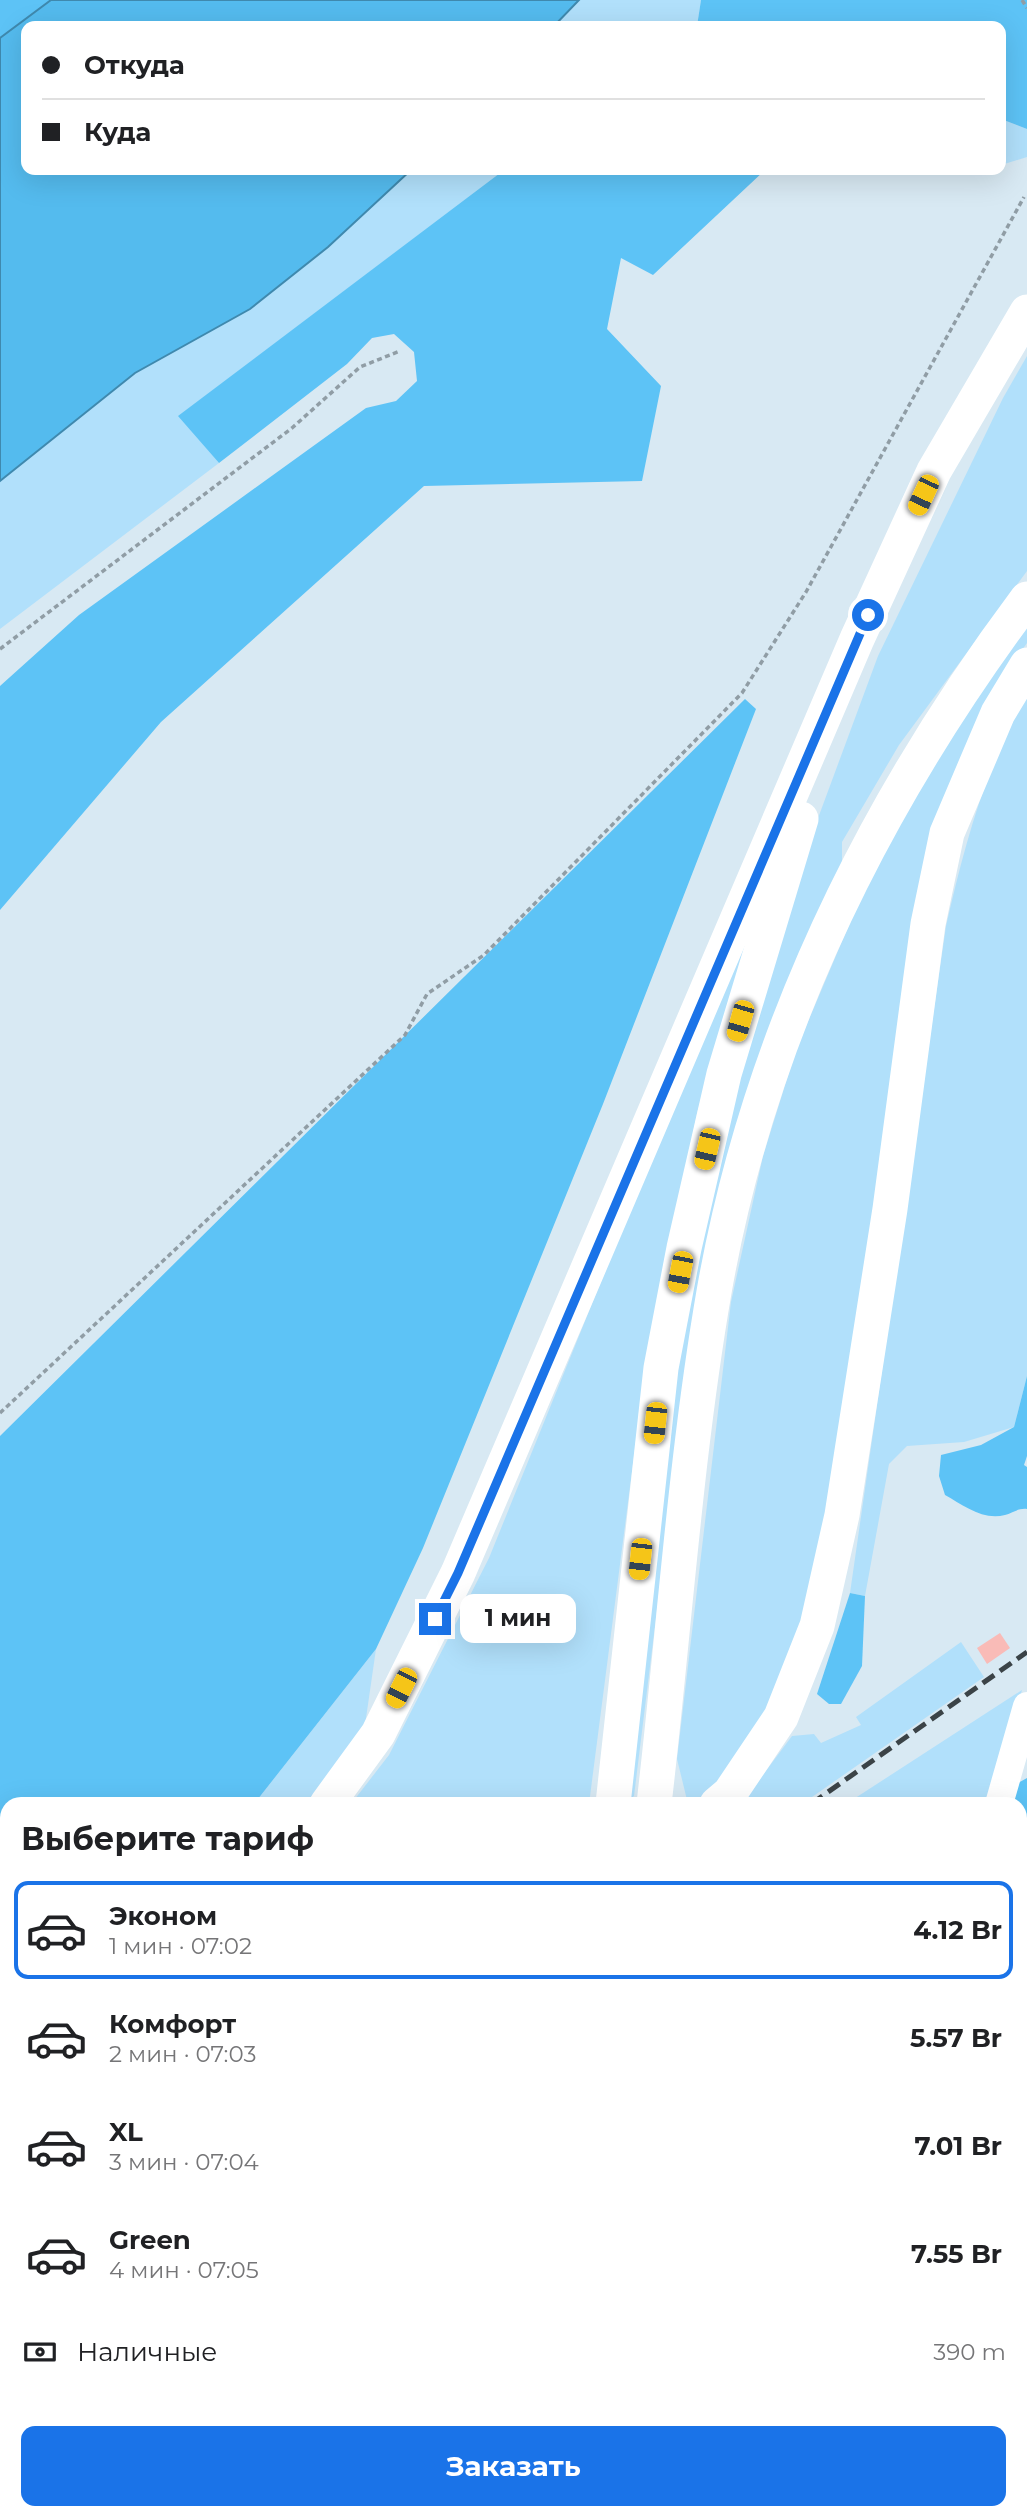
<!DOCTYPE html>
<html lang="ru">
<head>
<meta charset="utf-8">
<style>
  :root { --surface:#fff; --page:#f2f2f2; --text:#202124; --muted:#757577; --line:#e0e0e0; --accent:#1a73e8 }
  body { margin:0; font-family:Montserrat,sans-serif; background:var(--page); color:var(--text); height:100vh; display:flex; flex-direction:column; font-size:26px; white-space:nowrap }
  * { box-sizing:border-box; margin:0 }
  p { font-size:23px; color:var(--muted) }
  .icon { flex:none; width:38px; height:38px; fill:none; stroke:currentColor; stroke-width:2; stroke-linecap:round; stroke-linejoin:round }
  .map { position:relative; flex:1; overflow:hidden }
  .details { position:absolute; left:0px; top:1797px; width:1027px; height:723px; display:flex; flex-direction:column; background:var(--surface); border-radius:21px 21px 0 0; box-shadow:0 7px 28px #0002 }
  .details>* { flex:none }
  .banner { position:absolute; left:21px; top:21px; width:985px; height:154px; border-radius:14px; box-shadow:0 7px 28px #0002; display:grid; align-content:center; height:154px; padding:0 21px; background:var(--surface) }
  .end { position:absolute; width:32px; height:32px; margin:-16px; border:9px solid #1a73e8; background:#fff; box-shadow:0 0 0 4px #fff }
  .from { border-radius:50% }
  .bubble { position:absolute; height:49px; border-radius:14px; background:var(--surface); box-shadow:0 7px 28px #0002; font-size:23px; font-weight:700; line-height:49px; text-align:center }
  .car { position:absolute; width:21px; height:42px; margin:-21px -10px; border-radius:9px; box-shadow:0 0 5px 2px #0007; background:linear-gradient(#f5c518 24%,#345 0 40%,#f5c518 0 76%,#345 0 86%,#f5c518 0) }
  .banner b { display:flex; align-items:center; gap:24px; height:66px; font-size:26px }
  .banner b+b { border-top:2px solid var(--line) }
  .banner i { width:18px; height:18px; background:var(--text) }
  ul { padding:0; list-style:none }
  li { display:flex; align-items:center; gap:21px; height:98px; margin:0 14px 10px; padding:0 7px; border:4px solid transparent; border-radius:14px }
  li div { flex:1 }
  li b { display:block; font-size:26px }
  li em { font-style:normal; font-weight:700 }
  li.selected { border-color:var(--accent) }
  li>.icon { width:63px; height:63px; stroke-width:1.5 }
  h2 { padding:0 21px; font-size:32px; line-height:84px }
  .pay { display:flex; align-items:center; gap:18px; height:77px; padding:0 21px; font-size:26px }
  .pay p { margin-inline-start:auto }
  .button { display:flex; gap:14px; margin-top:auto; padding:14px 21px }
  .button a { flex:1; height:80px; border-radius:14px; background:var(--accent); color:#fff; font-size:28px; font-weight:700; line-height:80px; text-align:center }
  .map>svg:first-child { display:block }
</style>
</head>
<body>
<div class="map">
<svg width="1027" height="2519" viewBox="0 0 1027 2519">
  <rect width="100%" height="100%" fill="#d8e9f3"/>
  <g fill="#b1e0fb">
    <path d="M579,0H701L697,26H554Z"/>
    <path d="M1001,119L1027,129V157L1001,165Z"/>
    <path d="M411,170H504L179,416L219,463L0,629V481L135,373L250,309L328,247Z"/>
    <path d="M1027,356V571L899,745L842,842V862L689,1351L634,1796L627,1802L679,1349L733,1101L814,829L878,656L1003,398Z"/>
    <path d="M1027,625V643L984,704L805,1622L769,1713L701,1804H688L677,1759L731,1302L763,1156L796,1050L871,873L928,762Z"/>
    <path d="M1027,696V1376L1014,1427L964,1442L907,1446L889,1464L865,1596L850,1593L946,926C964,848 985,766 1027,696Z"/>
    <path d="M767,872L697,1113L645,1371L589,1804H351L389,1755L489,1558Z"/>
    <path d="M961,1642L984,1677L802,1804H741L792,1736L814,1734L821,1743L861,1725L856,1717Z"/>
    <path d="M376,1649L365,1725L307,1804H254Z"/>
    <path d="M1022,1690L989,1804H846Z"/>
    <path d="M0,1999L7,2007V2076L0,2081Z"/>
    <path d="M284,2513H501L500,2519H284Z"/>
  </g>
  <g fill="#5dc3f6">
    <path d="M0,0H51L0,38Z"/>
    <path d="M701,0H1027V129L1001,119V26H697Z"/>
    <path d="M504,170H765L653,275L621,258L607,329L661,386L642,481L424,486L161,722L0,910V686L79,615L366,408L396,401L417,381L414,352L394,334L372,338L347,364L219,463L178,416Z"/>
    <path d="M745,699L756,709L603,1104L423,1548L376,1649L254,1804H7V2007L0,1999V1436Z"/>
    <path d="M1027,1376V1456L1024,1465L1027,1467V1509C1018,1508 1013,1513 1005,1515C983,1521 963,1505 945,1495L939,1476L941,1455L981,1445L1014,1427Z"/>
    <path d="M850,1593L865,1596L862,1666L841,1704H829L817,1694Z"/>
    <path d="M1027,1778V2272H1020V1804H1012L1018,1783Z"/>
    <path d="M7,2159V2308L0,2318V2163Z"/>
    <path d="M7,2449V2513H67L66,2519H0V2454Z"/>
    <path d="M598,2513H774L772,2519H598Z"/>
  </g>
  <path fill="#54bbee" stroke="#3f89ae" stroke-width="2" d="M51,0H579L554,26H26V170H411L328,247L250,309L135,373L0,481V38Z"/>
  <path fill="#f9bbb7" d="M1000,1633L1010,1648L987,1664L977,1648Z"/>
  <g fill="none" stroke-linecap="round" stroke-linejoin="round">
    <g stroke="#909da5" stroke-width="3.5" stroke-dasharray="5 3.5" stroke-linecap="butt">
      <path d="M1022,0L1027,8"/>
      <path d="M0,649L292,428L360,367L400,351"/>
      <path d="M0,1413L405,1035L427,994L484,955L742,693L806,592L1024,197"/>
    </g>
    <g stroke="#fff" stroke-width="28">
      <path d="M999,1804L1027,1706"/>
      <path d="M261,2513V2519"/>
      <path d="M785,2519L787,2513"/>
    </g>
    <g stroke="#fff" stroke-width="35">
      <path d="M327,1804L378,1734L458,1573L857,639L934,471L1027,312"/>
      <path d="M613,1804L661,1368L684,1248L724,1074L801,819"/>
      <path d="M654,1804C674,1634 685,1460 714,1292C759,1035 872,806 1027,599"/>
      <path d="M717,1804L730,1793L781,1717L817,1626L842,1515L890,1209L928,924L947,833L998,713L1027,665"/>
      <path d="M0,2107L7,2101"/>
      <path d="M520,2519L521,2513"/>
      <path d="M563,2519L564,2513"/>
    </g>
    <g stroke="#3b4347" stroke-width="5" stroke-dasharray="14 7" stroke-linecap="butt">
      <path d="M811,1804L1027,1652"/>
      <path d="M0,2375L7,2370"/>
    </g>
  </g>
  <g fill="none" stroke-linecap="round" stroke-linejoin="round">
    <path stroke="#1a73e8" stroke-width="9" d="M435,1619L458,1573L868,615"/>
  </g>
</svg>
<i class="end from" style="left:868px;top:615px"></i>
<i class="end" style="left:435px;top:1619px"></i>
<div class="bubble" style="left:460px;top:1594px;width:116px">1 мин</div>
<i class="car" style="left:923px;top:495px;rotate:205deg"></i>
<i class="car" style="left:740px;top:1021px;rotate:196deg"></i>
<i class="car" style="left:707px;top:1149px;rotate:193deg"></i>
<i class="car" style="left:680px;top:1272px;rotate:191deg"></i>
<i class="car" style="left:655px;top:1423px;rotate:186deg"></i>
<i class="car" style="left:640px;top:1559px;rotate:186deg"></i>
<i class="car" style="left:401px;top:1688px;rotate:207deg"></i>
<div class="banner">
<b><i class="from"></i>Откуда</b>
<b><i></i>Куда</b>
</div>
<section class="details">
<h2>Выберите тариф</h2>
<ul>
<li class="selected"><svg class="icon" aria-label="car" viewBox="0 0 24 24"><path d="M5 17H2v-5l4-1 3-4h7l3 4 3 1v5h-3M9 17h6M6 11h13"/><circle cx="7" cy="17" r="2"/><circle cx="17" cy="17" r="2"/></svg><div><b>Эконом</b><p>1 мин · 07:02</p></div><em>4.12 Br</em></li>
<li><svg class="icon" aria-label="car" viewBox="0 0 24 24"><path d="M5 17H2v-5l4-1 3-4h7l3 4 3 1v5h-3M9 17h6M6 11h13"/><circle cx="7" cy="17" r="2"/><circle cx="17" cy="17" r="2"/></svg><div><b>Комфорт</b><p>2 мин · 07:03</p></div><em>5.57 Br</em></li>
<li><svg class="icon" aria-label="car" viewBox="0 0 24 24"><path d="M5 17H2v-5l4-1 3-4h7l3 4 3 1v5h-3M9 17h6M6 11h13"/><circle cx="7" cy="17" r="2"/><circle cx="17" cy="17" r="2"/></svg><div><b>XL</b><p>3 мин · 07:04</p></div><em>7.01 Br</em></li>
<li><svg class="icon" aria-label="car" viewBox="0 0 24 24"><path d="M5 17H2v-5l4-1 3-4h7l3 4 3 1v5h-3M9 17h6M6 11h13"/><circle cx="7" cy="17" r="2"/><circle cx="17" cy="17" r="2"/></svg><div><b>Green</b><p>4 мин · 07:05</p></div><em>7.55 Br</em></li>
</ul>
<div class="pay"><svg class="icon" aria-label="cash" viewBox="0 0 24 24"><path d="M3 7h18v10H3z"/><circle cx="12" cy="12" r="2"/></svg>Наличные<p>390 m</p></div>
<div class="button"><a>Заказать</a></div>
</section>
</div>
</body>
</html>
